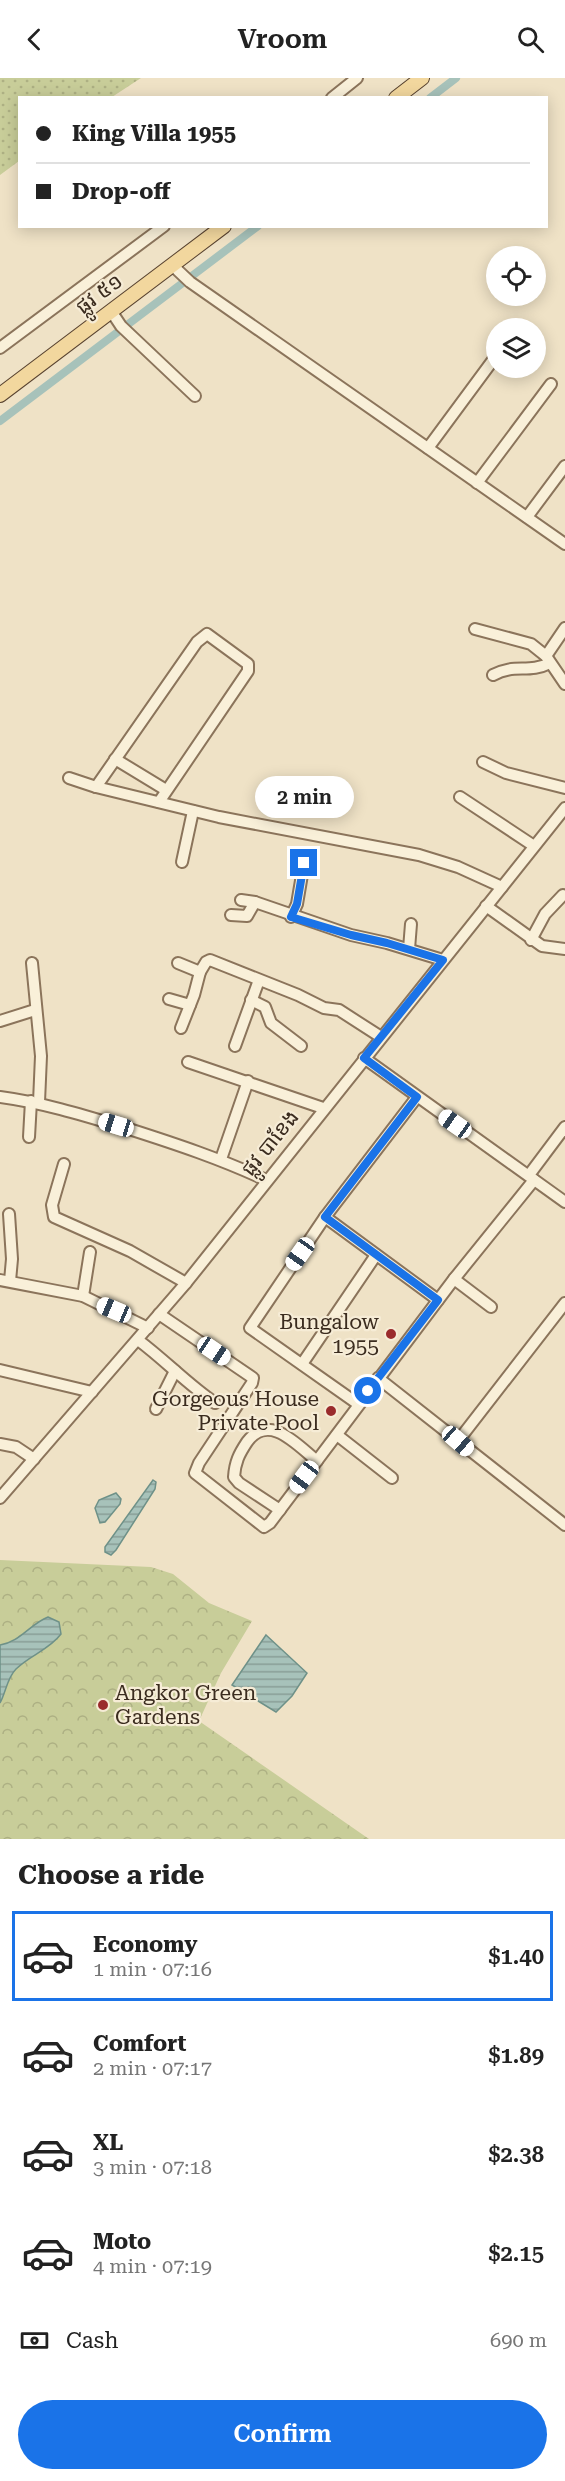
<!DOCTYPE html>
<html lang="en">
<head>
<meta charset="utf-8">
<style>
  :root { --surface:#fff; --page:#f2f2f2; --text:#222; --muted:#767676; --line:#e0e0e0; --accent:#1a73e8 }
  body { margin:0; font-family:"Roboto Serif","Noto Sans Khmer",serif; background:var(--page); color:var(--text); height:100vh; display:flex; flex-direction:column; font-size:22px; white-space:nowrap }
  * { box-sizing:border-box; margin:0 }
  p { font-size:20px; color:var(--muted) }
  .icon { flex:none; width:33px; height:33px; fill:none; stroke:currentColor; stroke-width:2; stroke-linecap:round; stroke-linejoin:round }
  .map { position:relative; height:1761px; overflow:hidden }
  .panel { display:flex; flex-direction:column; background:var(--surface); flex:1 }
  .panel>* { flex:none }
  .guide { position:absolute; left:18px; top:18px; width:530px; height:132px; border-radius:0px; box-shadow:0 3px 15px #0003; display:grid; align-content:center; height:132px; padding:0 18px; background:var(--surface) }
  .tools { position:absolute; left:486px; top:168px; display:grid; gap:12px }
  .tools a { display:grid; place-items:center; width:60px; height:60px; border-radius:50%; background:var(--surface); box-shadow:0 3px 15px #0003; font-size:30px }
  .end { position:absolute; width:27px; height:27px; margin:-14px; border:8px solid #1a73e8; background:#fff; box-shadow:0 0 0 3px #fff }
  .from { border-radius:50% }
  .bubble { position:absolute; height:42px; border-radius:21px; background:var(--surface); box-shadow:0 3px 15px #0003; font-size:20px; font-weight:600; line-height:42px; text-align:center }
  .car { position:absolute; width:18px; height:36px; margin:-18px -9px; border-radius:8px; box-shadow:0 0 4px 2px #0007; background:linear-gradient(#fff 24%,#345 0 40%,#fff 0 76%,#345 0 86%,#fff 0) }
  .guide b { display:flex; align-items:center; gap:21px; height:57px; font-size:22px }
  .guide b+b { border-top:2px solid var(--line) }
  .guide i { width:15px; height:15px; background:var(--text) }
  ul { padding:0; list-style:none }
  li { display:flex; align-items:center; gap:18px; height:90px; margin:0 12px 9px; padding:0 6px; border:3px solid transparent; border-radius:0px }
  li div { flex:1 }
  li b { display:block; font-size:22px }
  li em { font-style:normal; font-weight:600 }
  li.on { border-color:var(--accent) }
  li>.icon { width:54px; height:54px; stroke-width:1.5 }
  h2 { padding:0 18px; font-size:27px; line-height:72px }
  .pay { display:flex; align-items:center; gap:15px; height:66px; padding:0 18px; font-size:22px }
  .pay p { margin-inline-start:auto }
  .action { display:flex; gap:12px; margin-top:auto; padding:12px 18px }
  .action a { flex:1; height:69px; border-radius:36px; background:var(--accent); color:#fff; font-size:24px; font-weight:600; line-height:69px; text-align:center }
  header { display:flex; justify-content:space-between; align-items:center; height:78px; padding:0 18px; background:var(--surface); font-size:27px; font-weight:600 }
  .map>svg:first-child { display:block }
</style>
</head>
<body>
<header><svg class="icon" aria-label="back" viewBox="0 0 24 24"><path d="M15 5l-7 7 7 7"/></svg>Vroom<svg class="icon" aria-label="search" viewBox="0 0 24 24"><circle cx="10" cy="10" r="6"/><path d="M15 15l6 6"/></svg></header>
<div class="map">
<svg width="565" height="1761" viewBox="0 0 565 1761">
  <defs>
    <pattern id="grass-dots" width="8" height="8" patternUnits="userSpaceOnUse" patternTransform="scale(1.5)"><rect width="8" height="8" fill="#c8cd99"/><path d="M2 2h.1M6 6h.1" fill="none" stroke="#adb083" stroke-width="1.8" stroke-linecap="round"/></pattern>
    <pattern id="forest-crowns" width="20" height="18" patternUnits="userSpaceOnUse" patternTransform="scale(1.5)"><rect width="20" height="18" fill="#c8cd99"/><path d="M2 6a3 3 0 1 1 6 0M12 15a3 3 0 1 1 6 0" fill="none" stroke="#adb083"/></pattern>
    <pattern id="water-rules" width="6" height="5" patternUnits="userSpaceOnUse" patternTransform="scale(1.5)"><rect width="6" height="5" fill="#a7c2ba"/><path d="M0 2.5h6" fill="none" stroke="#899e97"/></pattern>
  </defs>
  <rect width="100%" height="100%" fill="#efe2c6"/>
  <path fill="url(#grass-dots)" d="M0,0H141L112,19L20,20L19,83L0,97Z"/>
  <path fill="url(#forest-crowns)" d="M0,1482L151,1489L173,1496L209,1525L252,1543L221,1595L199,1643L369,1761H0Z"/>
  <g fill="url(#water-rules)" stroke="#6e9188" stroke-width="1.5">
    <path d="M153,1402L156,1404L155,1411L116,1472L111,1477L105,1474V1469Z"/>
    <path d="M116,1415L121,1421L120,1426L105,1444L100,1445L95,1430L99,1422Z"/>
    <path d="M48,1539L59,1544L61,1556C49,1572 30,1577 16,1591C7,1600 6,1614 0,1625V1567C20,1564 30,1546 48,1539Z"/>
    <path d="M266,1557L307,1595L292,1618L276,1634L232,1607Z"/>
  </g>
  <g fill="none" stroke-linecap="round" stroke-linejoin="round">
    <g stroke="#a7c2ba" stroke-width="8">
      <path d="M430,20L456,0"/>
      <path d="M0,343L258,148"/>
    </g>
    <defs>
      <g id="minor">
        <path d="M332,20L357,0"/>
        <path d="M172,187L190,204L565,466"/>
        <path d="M111,233L121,248L195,318"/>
        <path d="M0,270L164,148"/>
        <path d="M428,370L496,278"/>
        <path d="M477,405L551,306"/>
        <path d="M527,439L565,388"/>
        <path d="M475,551L531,566L546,578L565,606"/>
        <path d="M546,578L565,550"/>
        <path d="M493,597C515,585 528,596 550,585"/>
        <path d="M115,681L166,712"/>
        <path d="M483,684L506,695L565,710"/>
        <path d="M69,700L96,709L219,739L419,777L458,789L502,809"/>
        <path d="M96,709L197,564L207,556L248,586V593L159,724"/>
        <path d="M460,719L534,768"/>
        <path d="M182,784L193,733"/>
        <path d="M241,822L255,824L351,857L387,865L443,882"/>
        <path d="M486,828L542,868L565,871"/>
        <path d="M231,837L247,838L255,824"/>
        <path d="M291,839L297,826L304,785"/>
        <path d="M531,862L545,836L563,817"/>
        <path d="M409,871L411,846"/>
        <path d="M32,885L41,978L39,1024"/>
        <path d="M178,885L200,894"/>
        <path d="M169,921L190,927"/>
        <path d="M251,922L265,929L271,945L301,968"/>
        <path d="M0,943L35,932"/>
        <path d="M181,950L194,917L200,894L206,884L210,882L298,917L324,930L339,932L381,959"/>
        <path d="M235,968L259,902"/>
        <path d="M364,980L565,1124"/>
        <path d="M188,984L323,1030"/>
        <path d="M0,1019C45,1025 86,1038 129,1051C176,1066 221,1081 266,1102"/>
        <path d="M29,1059L31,1023"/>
        <path d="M221,1081L248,1003"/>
        <path d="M64,1086L52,1127L54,1139L130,1173L186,1205"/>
        <path d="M529,1097L565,1049"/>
        <path d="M9,1136L12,1181L10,1203"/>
        <path d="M325,1139L438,1222"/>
        <path d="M454,1201L491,1229"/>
        <path d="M0,1202L83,1218L148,1250"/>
        <path d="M83,1218L90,1174"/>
        <path d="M159,1236L253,1300L252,1305L199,1385L195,1395L264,1449L270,1445L454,1201L534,1102"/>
        <path d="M138,1262C165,1282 187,1306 215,1325"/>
        <path d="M302,1286L376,1177"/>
        <path d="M0,1292L92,1314"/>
        <path d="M378,1300L565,1447"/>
        <path d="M358,1326L250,1250L325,1139L417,1019"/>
        <path d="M156,1331L175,1293"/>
        <path d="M337,1357L392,1400"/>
        <path d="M458,1363L565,1225"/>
        <path d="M0,1366L16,1369L34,1381"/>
        <path d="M0,1420L186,1205L565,730"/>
        <path d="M280,1432L239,1405L234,1399C235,1384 239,1376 247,1364C269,1334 297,1367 317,1383"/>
      </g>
      <g id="major">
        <path d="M396,20L422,0"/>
        <path d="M0,317L224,148"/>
      </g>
    </defs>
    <use href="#minor" stroke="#8b745b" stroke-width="14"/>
    <use href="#major" stroke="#58422f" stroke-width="16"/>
    <use href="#minor" stroke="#f9f0d9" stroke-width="10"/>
    <use href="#major" stroke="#f2d79e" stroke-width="14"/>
  </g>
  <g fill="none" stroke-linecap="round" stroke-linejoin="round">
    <path stroke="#1a73e8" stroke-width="8" d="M304,785L297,826L291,839L351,857L387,865L443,882L364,980L417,1019L325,1139L438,1222L368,1313"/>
  </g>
  <g fill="#9a2b2c" stroke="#f6ecd6" stroke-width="2">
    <circle cx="391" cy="1256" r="6"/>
    <circle cx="331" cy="1333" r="6"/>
    <circle cx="103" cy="1627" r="6"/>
  </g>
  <g text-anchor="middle" stroke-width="4.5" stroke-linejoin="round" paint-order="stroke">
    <g font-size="21" fill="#3b2c1f" stroke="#f6ecd6">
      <text transform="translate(99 216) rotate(-37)" y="7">ផ្លូវ ៥១</text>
      <text transform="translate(270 1065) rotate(-51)" y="7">ផ្លូវ បាខែង</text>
    </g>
    <g font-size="21" fill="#3b2c1f" stroke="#f6ecd6" text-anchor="end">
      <text x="379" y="1251">Bungalow<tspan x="379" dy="24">1955</tspan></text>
      <text x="319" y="1328">Gorgeous House<tspan x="319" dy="24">Private Pool</tspan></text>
      <text x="115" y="1622" text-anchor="start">Angkor Green<tspan x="115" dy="24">Gardens</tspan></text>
    </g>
  </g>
</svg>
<div class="tools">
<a><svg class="icon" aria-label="locate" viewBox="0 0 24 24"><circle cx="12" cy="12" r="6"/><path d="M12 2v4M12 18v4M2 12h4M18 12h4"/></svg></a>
<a><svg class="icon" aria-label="layers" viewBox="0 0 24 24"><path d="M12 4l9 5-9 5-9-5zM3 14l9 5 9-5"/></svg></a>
</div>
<i class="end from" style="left:368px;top:1313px"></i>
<i class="end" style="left:304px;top:785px"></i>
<div class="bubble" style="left:255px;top:698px;width:99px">2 min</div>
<i class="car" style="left:455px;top:1046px;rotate:305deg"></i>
<i class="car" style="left:116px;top:1047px;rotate:287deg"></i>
<i class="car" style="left:300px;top:1176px;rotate:215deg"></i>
<i class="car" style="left:114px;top:1232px;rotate:293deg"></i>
<i class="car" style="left:214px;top:1273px;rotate:124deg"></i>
<i class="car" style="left:458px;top:1363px;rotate:131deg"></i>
<i class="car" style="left:304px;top:1399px;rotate:217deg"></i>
<div class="guide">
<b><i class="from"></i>King Villa 1955</b>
<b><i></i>Drop-off</b>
</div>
</div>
<section class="panel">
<h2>Choose a ride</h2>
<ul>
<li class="on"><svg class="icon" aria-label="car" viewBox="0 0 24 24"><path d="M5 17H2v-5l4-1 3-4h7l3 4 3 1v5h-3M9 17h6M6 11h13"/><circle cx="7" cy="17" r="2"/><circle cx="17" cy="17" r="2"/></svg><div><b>Economy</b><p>1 min · 07:16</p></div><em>$1.40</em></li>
<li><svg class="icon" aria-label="car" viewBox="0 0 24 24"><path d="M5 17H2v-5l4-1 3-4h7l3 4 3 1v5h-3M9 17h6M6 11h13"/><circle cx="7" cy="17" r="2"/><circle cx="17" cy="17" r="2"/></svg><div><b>Comfort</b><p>2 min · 07:17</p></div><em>$1.89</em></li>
<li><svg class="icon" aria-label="car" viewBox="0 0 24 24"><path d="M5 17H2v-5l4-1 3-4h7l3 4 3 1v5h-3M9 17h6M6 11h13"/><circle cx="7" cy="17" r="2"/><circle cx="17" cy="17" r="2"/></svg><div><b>XL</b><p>3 min · 07:18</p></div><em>$2.38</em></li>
<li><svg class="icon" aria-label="car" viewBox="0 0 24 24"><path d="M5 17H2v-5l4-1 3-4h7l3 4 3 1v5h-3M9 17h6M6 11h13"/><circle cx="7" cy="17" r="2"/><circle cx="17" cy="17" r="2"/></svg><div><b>Moto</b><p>4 min · 07:19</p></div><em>$2.15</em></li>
</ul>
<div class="pay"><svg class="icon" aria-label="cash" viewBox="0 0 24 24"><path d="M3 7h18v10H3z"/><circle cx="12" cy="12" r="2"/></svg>Cash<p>690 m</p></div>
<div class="action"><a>Confirm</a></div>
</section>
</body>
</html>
